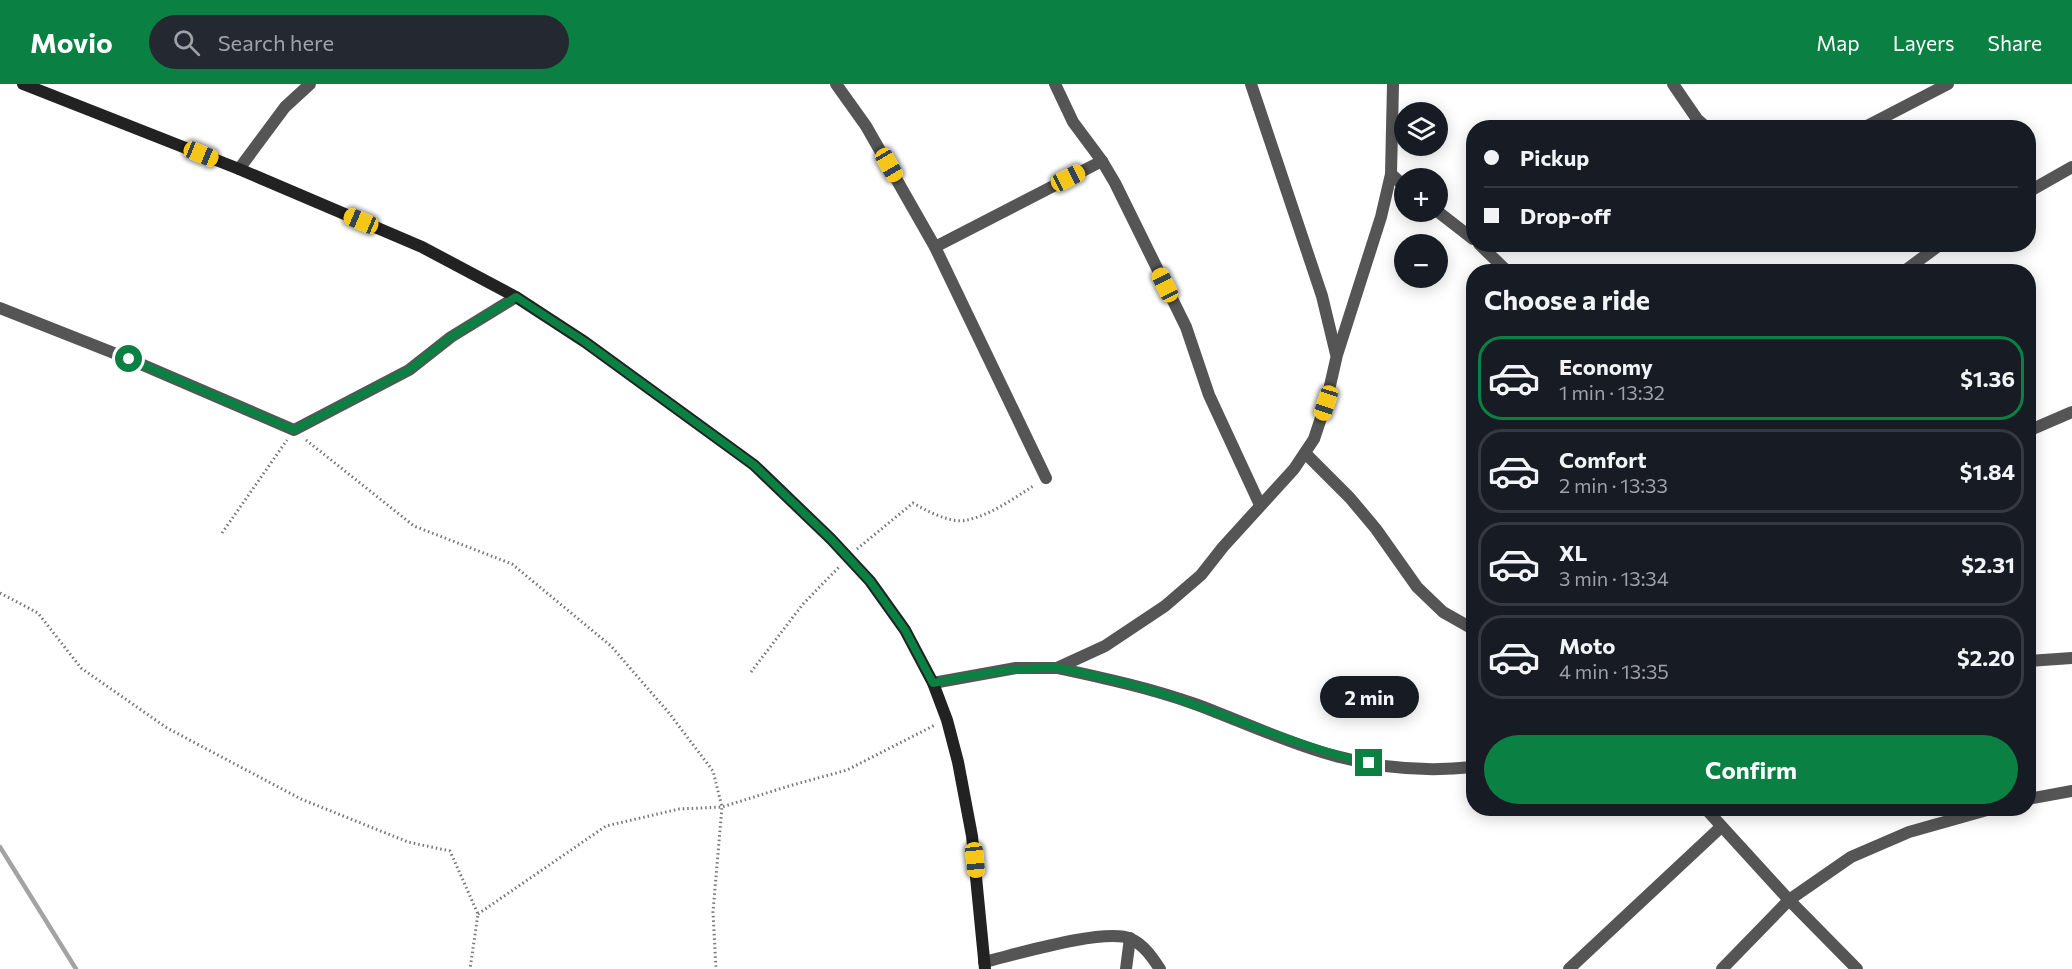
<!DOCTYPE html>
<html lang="en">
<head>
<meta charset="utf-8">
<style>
  :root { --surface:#171b24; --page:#242831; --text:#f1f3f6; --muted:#9ea1a6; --line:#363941; --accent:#0b8043 }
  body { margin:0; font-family:Commissioner,sans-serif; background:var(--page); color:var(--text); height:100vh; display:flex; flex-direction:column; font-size:22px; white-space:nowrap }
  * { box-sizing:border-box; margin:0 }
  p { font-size:20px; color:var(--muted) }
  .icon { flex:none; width:33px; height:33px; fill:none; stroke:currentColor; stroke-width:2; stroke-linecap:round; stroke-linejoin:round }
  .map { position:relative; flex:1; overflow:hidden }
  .panel { position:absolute; left:1466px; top:180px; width:570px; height:552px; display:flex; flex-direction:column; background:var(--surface); border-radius:24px; box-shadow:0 3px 15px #0003 }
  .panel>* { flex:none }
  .banner { position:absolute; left:1466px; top:36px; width:570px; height:132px; border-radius:24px; box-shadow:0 3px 15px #0003; display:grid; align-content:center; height:132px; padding:0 18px; background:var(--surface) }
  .controls { position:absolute; left:1394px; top:18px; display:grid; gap:12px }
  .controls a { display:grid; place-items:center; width:54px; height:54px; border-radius:50%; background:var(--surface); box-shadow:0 3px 15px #0003; font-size:30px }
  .end { position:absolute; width:27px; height:27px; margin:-14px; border:8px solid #0b8043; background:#fff; box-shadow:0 0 0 3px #fff }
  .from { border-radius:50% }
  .bubble { position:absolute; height:42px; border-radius:21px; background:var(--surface); box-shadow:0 3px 15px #0003; font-size:20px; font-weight:700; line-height:42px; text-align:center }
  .car { position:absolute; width:18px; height:36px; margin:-18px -9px; border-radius:8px; box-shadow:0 0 4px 2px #0007; background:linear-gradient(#f5c518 24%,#345 0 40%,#f5c518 0 76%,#345 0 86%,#f5c518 0) }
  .banner b { display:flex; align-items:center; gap:21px; height:57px; font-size:22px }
  .banner b+b { border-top:2px solid var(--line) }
  .banner i { width:15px; height:15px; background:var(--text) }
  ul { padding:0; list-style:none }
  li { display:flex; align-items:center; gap:18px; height:84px; margin:0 12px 9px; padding:0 6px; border:3px solid var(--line); border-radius:24px }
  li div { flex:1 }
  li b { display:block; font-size:22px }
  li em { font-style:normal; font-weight:700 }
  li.selected { border-color:var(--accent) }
  li>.icon { width:54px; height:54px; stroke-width:1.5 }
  h2 { padding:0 18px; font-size:27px; line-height:72px }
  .action { display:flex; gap:12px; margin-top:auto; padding:12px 18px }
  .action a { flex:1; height:69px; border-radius:36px; background:var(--accent); color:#fff; font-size:24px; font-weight:700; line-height:69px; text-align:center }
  header { display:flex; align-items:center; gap:36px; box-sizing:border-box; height:84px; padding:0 30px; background:var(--accent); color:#fff }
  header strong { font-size:28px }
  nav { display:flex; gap:33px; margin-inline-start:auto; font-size:21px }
  .search { width:420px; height:54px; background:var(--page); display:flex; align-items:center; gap:15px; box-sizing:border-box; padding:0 21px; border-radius:33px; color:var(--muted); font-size:22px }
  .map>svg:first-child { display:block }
</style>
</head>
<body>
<header>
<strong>Movio</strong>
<div class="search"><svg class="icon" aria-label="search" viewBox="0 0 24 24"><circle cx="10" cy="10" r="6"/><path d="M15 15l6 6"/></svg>Search here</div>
<nav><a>Map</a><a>Layers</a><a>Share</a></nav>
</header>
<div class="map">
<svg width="2072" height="885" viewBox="0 0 2072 885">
  <rect width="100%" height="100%" fill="#fff"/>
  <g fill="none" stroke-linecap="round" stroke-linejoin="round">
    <path stroke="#a3a3a3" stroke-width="4.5" d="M0,763L76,885"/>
    <g stroke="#777" stroke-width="3" stroke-dasharray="1.5 3" stroke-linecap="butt">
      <path d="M306,356L414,442L512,480L611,562L669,629L713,687L722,723L713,828L716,885"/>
      <path d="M222,449L287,356"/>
      <path d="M857,465L913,419C927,427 951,440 967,436C991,431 1014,414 1035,401"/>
      <path d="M0,509L38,529L81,584L167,644L301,715L408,758L450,767L478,830L470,885"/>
      <path d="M751,588L803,520L840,482"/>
      <path d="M478,830L606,742L679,725L722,723L789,702L847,686L935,641"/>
    </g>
    <g stroke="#555" stroke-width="12">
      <path d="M836,0L866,42L935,163L1102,77L1115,99L1186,243L1209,311L1260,421"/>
      <path d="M1055,0L1073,38L1102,77"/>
      <path d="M1251,0L1322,212L1336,270"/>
      <path d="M1673,0L1697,35L1707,44"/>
      <path d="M1863,44L1948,0"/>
      <path d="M239,85L285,23L310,0"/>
      <path d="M1391,90L1404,102"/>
      <path d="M2028,108L2072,83"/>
      <path d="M1437,127L1473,155"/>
      <path d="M1479,160L1508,188"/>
      <path d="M935,163L1046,394"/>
      <path d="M1903,188L1941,160"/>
      <path d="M0,224L129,275L294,346L409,286L451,253L516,213"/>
      <path d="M2028,347L2072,328"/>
      <path d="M1305,369L1350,414L1376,445L1417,503L1443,528L1473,545"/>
      <path d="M2028,577L2072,574"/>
      <path d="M1057,584C1104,594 1150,604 1195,620C1241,637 1285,658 1332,671C1378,684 1426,688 1473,683"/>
      <path d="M933,599L1016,584H1057L1105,562L1165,522L1201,491L1223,463L1294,385L1314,355L1326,319L1337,271L1381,133L1391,90L1393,0"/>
      <path d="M2028,715L2072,707"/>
      <path d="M1705,724L1789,816L1857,885"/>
      <path d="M984,878C1014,871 1106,843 1131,855C1144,861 1152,873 1160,885"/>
      <path d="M1126,885L1130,854"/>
      <path d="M1569,885L1721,743"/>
      <path d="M1722,885L1789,816L1851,773L1909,748L1994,724"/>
    </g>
    <path stroke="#222" stroke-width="12" d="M23,0L239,85L422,163L516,213L585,258L754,381L831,455L870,497L905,546L933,599L947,636L958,678L972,752L985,885"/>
  </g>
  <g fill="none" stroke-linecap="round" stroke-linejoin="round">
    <path stroke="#0b8043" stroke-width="8" d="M129,275L294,346L409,286L451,253L516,213L585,258L754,381L831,455L870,497L905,546L933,599C974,591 1013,583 1055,584C1071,585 1088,591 1104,594C1195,613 1278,659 1369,679"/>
  </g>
</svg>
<div class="controls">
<a><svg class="icon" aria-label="layers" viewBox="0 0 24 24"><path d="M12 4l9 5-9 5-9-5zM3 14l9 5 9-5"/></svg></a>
<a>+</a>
<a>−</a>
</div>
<i class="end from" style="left:129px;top:275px"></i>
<i class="end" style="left:1369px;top:679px"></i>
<div class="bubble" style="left:1320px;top:592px;width:99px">2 min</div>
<i class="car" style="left:201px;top:70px;rotate:112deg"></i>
<i class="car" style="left:889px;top:81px;rotate:150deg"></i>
<i class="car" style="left:1068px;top:94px;rotate:63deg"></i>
<i class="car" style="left:361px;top:137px;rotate:293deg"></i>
<i class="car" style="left:1165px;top:201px;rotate:334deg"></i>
<i class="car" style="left:1326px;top:319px;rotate:198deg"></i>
<i class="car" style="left:975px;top:776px;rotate:174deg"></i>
<div class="banner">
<b><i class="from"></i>Pickup</b>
<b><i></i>Drop-off</b>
</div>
<section class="panel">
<h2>Choose a ride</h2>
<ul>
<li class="selected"><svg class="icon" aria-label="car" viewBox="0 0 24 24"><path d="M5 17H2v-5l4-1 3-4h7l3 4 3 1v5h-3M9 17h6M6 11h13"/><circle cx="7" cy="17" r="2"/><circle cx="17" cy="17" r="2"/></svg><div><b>Economy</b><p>1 min · 13:32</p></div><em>$1.36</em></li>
<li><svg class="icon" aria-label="car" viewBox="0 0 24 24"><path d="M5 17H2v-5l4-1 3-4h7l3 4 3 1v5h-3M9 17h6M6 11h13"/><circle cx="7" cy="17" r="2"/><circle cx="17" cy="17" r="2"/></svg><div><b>Comfort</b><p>2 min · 13:33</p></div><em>$1.84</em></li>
<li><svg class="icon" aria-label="car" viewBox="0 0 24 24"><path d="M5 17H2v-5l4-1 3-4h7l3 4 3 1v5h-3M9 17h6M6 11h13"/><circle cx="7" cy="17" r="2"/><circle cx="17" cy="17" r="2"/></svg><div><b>XL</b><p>3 min · 13:34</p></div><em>$2.31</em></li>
<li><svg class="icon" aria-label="car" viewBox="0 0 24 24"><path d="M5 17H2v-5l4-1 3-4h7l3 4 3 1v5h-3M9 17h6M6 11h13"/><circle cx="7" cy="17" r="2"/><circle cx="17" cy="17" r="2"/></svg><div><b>Moto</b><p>4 min · 13:35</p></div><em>$2.20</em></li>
</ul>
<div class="action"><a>Confirm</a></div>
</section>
</div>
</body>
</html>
